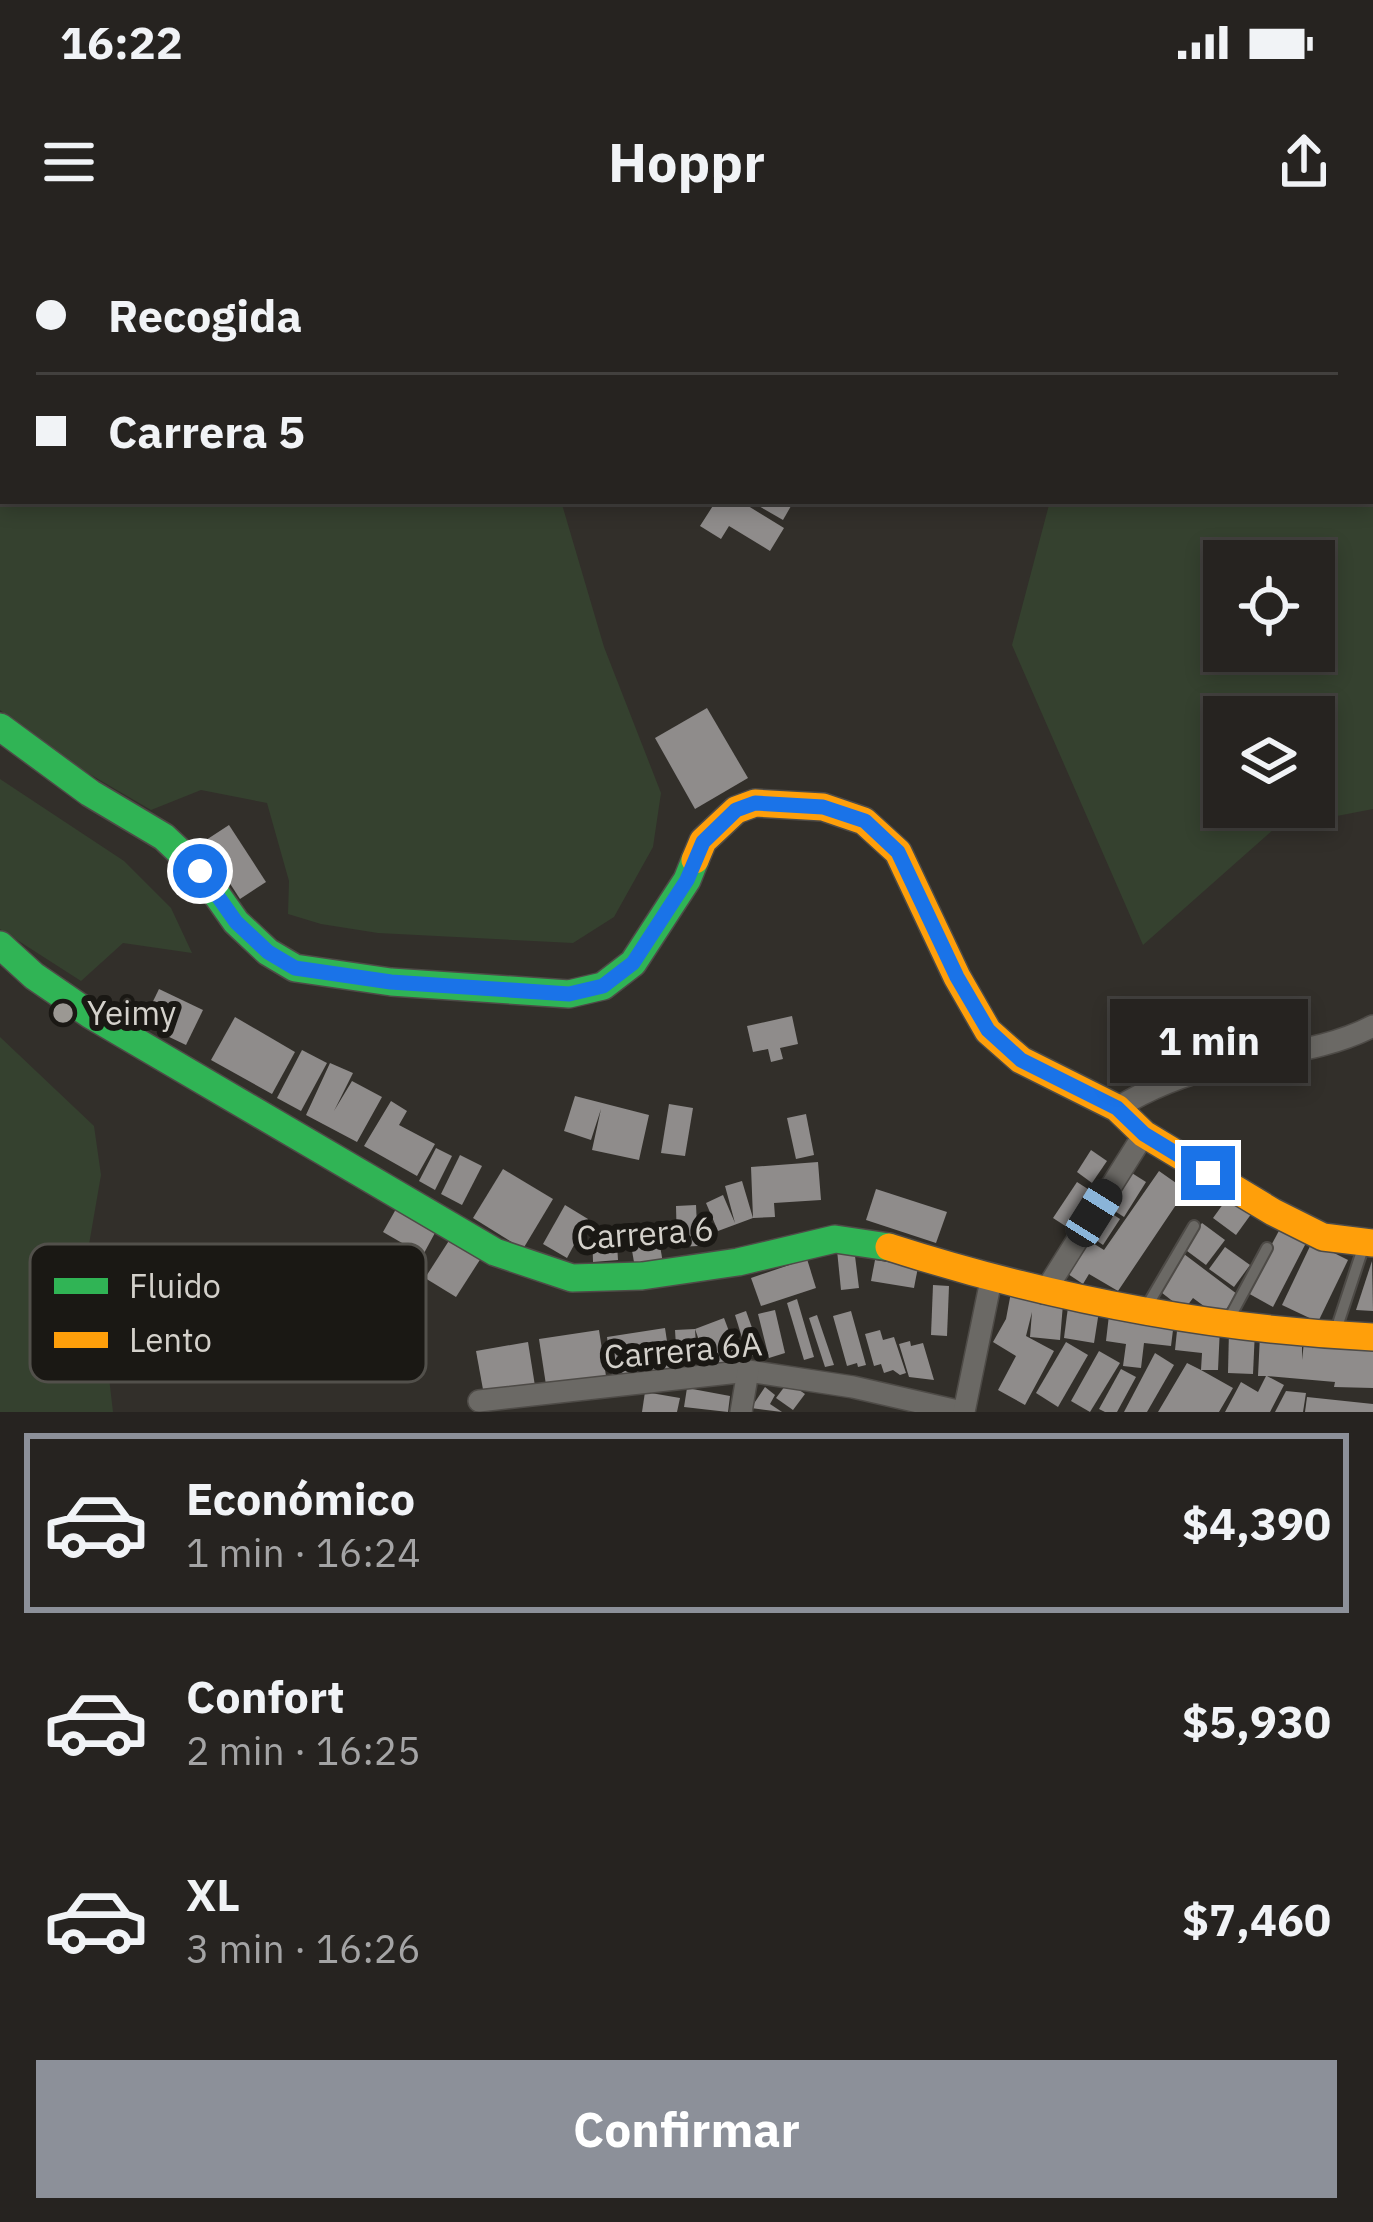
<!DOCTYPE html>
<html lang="es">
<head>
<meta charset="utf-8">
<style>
  :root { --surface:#262320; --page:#2e2b29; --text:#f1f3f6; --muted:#a4a4a5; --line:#42403e; --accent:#8c9099 }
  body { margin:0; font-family:"IBM Plex Sans",sans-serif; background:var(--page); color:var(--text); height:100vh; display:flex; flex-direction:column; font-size:45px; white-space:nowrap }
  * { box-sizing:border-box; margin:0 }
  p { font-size:39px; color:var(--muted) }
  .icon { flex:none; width:66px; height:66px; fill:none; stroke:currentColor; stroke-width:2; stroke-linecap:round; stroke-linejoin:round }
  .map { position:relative; height:1172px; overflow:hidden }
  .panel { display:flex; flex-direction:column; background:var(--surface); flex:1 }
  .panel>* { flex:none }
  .top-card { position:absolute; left:0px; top:0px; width:1374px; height:264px; box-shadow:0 6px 18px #0003,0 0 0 3px var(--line); display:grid; align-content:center; height:264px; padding:0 36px; background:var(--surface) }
  .tools { position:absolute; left:1203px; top:300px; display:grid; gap:24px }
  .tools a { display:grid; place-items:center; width:132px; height:132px; border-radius:0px; background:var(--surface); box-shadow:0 6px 18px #0003,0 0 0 3px var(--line); font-size:60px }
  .end { position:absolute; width:54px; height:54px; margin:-27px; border:15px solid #1a73e8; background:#fff; box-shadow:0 0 0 6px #fff }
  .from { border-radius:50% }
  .bubble { position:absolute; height:84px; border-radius:0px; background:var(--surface); box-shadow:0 6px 18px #0003,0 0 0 3px var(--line); font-size:39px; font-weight:700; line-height:84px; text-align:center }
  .car { position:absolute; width:36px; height:72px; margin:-36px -18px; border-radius:15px; box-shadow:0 0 9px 3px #0007; background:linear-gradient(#222 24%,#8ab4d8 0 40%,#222 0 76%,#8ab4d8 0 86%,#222 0) }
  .top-card b { display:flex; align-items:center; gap:42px; height:114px; font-size:45px }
  .top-card b+b { border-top:3px solid var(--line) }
  .top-card i { width:30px; height:30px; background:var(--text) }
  ul { padding:21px 0 0; list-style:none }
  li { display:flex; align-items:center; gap:36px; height:180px; margin:0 24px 18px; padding:0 12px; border:6px solid transparent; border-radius:0px }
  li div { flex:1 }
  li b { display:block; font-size:45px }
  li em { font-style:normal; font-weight:700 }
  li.active { border-color:var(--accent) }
  li>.icon { width:108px; height:108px; stroke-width:1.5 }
  .button { display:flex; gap:24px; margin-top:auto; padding:24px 36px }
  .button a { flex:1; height:138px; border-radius:0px; background:var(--accent); color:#fff; font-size:48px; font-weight:700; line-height:138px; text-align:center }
  .status { display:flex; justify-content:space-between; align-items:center; height:84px; padding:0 60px; background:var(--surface); direction:ltr }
  .status svg { height:33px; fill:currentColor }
  header { display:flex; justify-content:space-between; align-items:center; height:156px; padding:0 36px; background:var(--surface); font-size:54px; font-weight:700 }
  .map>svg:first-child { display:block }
</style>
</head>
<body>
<div class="status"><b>16:22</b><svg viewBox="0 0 49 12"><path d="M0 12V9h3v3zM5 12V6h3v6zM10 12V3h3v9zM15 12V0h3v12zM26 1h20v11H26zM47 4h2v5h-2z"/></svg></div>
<header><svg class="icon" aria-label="menu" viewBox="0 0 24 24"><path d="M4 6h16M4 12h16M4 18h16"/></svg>Hoppr<svg class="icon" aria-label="share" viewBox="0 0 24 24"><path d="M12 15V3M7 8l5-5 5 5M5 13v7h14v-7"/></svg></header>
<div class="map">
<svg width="1373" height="1172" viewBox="0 0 1373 1172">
  <rect width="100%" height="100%" fill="#322f2a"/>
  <g fill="#35412f" fill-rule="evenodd">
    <path d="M0,0H1373V569L1275,588L1143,705L1012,405L1050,261H1371V3H3V261H561L604,407L661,553L653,607L614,677L573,703L378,693L321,684L288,674L289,641L267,563L201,550L151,570L55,514L0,470ZM1224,321H1314V411H1224ZM1224,477H1314V567H1224Z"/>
    <path d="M0,539L124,621L171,668L192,713L123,703L81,741L0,689Z"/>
    <path d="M0,797L94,886L101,935L76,1080L105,1103L113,1172H0Z"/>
  </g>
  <g fill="#8f8c8b">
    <path d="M716,261H740L784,288L770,311L729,286L721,299L700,286Z"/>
    <path d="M750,261H782L791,266L783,280Z"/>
    <path d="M707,468L748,538L695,569L655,498Z"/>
    <path d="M229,585L266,642L240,659L203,602Z"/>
    <path d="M159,749L203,770L186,805L142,784Z"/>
    <path d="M792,776L798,804L780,808L783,819L771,822L768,809L753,812L747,786Z"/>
    <path d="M235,777L295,812L272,854L211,820Z"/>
    <path d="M302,810L327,823L301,871L277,858Z"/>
    <path d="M330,823L353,833L334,871L352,841L382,857L357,902L306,875Z"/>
    <path d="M575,856L649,875L639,920L592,910L601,869L591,900L564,891Z"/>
    <path d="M391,861L407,871L399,885L435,904L417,936L364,906Z"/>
    <path d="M669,864L693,868L685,916L661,913Z"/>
    <path d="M806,874L814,915L796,919L787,878Z"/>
    <path d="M436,908L452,916L435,950L419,941Z"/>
    <path d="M1091,910L1107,921L1092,943L1077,932Z"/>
    <path d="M460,915L482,926L462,965L441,954Z"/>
    <path d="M818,922L821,960L774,963L775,977L753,978L718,991L706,963L723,955L735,983L725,946L742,941L753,978L751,927Z"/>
    <path d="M1124,928L1146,942L1124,977L1102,963Z"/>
    <path d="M503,929L553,959L523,1009L473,978Z"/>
    <path d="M1159,931L1186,950L1118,1051L1089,1034L1083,1044L1059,1028L1080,995L1104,1010Z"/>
    <path d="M1077,942L1094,953L1070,989L1053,978Z"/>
    <path d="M876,949L947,972L936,1003L866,980Z"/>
    <path d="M1234,949L1257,966L1236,995L1213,978Z"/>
    <path d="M565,965L588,979L567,1018L543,1004Z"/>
    <path d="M696,965L698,1006L677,1007L676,966Z"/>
    <path d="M1100,966L1120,979L1103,1005L1083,991Z"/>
    <path d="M396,969L436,991L423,1015L383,992Z"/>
    <path d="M656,983L663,1023L635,1028L628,987Z"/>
    <path d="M1202,983L1225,1000L1206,1025L1183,1008Z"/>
    <path d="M1281,987L1307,1001L1273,1067L1246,1052Z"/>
    <path d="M616,988L618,1020L593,1022L592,989Z"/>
    <path d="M452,996L483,1015L456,1057L425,1038Z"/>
    <path d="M1312,1002L1348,1020L1318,1082L1282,1065Z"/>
    <path d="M1225,1007L1250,1025L1234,1047L1209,1029Z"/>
    <path d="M854,1008L859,1048L841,1050L837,1010Z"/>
    <path d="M1184,1014L1237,1054L1220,1078L1193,1058L1184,1070L1157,1049Z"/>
    <path d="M807,1019L816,1048L761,1066L751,1038Z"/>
    <path d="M875,1020L918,1027L914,1048L871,1041Z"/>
    <path d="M1372,1021L1373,1071L1356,1070Z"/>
    <path d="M933,1045L949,1046L947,1096L931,1095Z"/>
    <path d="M1012,1047L1063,1064L1060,1100L1030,1097L1032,1072L1026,1096L1054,1111L1025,1165L998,1150L1016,1116L993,1102L1006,1079Z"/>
    <path d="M797,1059L814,1117L804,1120L787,1063Z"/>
    <path d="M1068,1067L1099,1071L1094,1103L1064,1098Z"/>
    <path d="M775,1070L785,1113L769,1118L758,1074Z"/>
    <path d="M746,1071L761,1113L748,1117L735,1075Z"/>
    <path d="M851,1071L866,1125L858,1127L857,1123L847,1126L833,1076Z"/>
    <path d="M817,1075L834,1125L825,1127L809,1078Z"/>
    <path d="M1109,1075L1174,1082L1171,1106L1144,1103L1141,1128L1123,1126L1126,1104L1106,1101Z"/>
    <path d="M724,1078L739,1118L709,1129L695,1089L697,1121L677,1122L675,1090L695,1089Z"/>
    <path d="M1178,1081L1220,1087L1218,1130H1201L1233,1148L1219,1172H1158L1187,1123L1201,1130L1202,1113L1175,1110Z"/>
    <path d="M665,1088L672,1134L613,1143L607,1097Z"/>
    <path d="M599,1090L606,1136L546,1145L539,1099Z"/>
    <path d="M880,1090L883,1100L894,1097L906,1133L900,1135L893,1130L884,1133L881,1124L874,1126L865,1094Z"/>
    <path d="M1229,1090H1255L1253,1134L1228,1133Z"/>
    <path d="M1260,1095L1302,1097V1120L1304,1102L1373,1100V1148L1334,1147L1335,1142L1267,1136L1284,1145L1270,1172H1225L1241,1142L1258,1152L1266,1136H1258Z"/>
    <path d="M910,1101L911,1106L923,1103L934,1140L909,1137L899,1104Z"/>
    <path d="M528,1102L535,1146L484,1155L476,1111Z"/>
    <path d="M1066,1102L1088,1115L1058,1167L1036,1153Z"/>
    <path d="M1099,1111L1120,1123L1090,1172L1071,1161Z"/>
    <path d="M1155,1113L1174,1125L1147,1172H1124Z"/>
    <path d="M1121,1129L1136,1137L1117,1172H1105L1099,1169Z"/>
    <path d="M788,1142L805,1154L793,1170L776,1158Z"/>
    <path d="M765,1147L775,1155L770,1164L782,1172L751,1168Z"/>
    <path d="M687,1148L730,1156L728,1172L684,1167Z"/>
    <path d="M1286,1151L1306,1153L1303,1172H1275Z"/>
    <path d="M645,1152L680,1158L677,1172H642Z"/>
    <path d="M1307,1157L1373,1164V1172H1305Z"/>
  </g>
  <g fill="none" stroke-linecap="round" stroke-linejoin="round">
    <defs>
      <g id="lane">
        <path d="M1144,1071L1194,986"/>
        <path d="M1229,1079L1267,1008"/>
        <path d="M1335,1093L1363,1008"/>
      </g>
      <g id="street">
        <path d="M1117,868C1150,848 1182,835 1220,826C1272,813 1325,811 1373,786"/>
        <path d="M1044,1053L1144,894"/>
        <path d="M479,1161L748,1131L853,1147L962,1172"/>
        <path d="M741,1172L748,1131"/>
        <path d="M964,1172L991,1040"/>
      </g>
      <g id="fast">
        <path d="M0,487L90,553L164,597L200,631L236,682L268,712L295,728L391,742L569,754L603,746L633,723L687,640L695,620"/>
        <path d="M0,705L34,736L91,775L495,1012L572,1038L642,1036L738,1022L835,999L889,1007"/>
      </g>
      <g id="slow">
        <path d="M695,620L703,601L736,570L755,563L823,567L864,581L898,612L957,737L988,791L1021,820L1117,868L1144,894L1273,972L1323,997L1373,1003"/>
        <path d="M889,1007C1048,1058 1206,1089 1373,1097"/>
      </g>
    </defs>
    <use href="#lane" stroke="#4e4b47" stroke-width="14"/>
    <use href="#street" stroke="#4e4b47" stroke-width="24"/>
    <use href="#fast" stroke="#4e4b47" stroke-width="30"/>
    <use href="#slow" stroke="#4e4b47" stroke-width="30"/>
    <use href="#lane" stroke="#6b6965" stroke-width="10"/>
    <use href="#street" stroke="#6b6965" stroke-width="21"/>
    <use href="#fast" stroke="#30b455" stroke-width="27"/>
    <use href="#slow" stroke="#ff9f0a" stroke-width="27"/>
  </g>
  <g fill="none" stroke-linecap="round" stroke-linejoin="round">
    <path stroke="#1a73e8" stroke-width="15" d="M200,631L236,682L268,712L295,728L391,742L569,754L603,746L633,723L687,640L703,602L736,570L755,563L823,567L865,581L898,612L957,737L988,790L1021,820L1117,868L1144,894L1208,933"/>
  </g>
  <circle fill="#9b9893" stroke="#1a1814" stroke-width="4.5" cx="63" cy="773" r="12"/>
  <g text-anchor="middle" stroke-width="12" stroke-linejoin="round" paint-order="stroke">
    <g font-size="33" fill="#d4d1cb" stroke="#1a1814" text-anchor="start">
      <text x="87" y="785">Yeimy</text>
    </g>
    <g font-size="33" fill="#d4d1cb" stroke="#1a1814">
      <text transform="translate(645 993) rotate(-4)" y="12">Carrera 6</text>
      <text transform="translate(683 1110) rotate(-5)" y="12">Carrera 6A</text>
    </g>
  </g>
  <rect x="30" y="1004" width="396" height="138" rx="18" fill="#1a1814" stroke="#52504b" stroke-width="3"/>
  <rect x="54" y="1038" width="54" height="16" fill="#30b455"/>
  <rect x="54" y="1092" width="54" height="16" fill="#ff9f0a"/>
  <g font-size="33" fill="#d4d1cb">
    <text x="129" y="1058">Fluido</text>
    <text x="129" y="1112">Lento</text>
  </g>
</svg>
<div class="tools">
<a><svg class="icon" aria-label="locate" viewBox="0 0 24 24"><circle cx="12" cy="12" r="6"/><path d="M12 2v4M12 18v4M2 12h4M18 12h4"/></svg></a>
<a><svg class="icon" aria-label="layers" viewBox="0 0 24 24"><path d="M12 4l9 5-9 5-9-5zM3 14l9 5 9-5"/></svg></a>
</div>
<i class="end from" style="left:200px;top:631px"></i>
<i class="end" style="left:1208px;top:933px"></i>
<div class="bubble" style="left:1110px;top:759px;width:198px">1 min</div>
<i class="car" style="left:1094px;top:973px;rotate:32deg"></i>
<div class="top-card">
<b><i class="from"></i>Recogida</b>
<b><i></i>Carrera 5</b>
</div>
</div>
<section class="panel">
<ul>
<li class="active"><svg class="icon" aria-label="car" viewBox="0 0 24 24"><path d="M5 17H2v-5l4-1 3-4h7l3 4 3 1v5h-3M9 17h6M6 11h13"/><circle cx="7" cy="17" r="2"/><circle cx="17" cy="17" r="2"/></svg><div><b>Económico</b><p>1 min · 16:24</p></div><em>$4,390</em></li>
<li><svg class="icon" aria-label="car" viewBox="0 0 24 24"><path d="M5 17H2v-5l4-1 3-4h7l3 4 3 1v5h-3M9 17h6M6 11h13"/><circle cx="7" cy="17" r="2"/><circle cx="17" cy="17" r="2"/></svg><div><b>Confort</b><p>2 min · 16:25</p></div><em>$5,930</em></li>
<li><svg class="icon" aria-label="car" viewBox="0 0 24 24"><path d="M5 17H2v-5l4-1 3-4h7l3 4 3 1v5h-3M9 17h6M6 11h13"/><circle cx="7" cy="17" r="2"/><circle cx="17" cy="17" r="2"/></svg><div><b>XL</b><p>3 min · 16:26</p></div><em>$7,460</em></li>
</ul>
<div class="button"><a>Confirmar</a></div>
</section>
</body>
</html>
